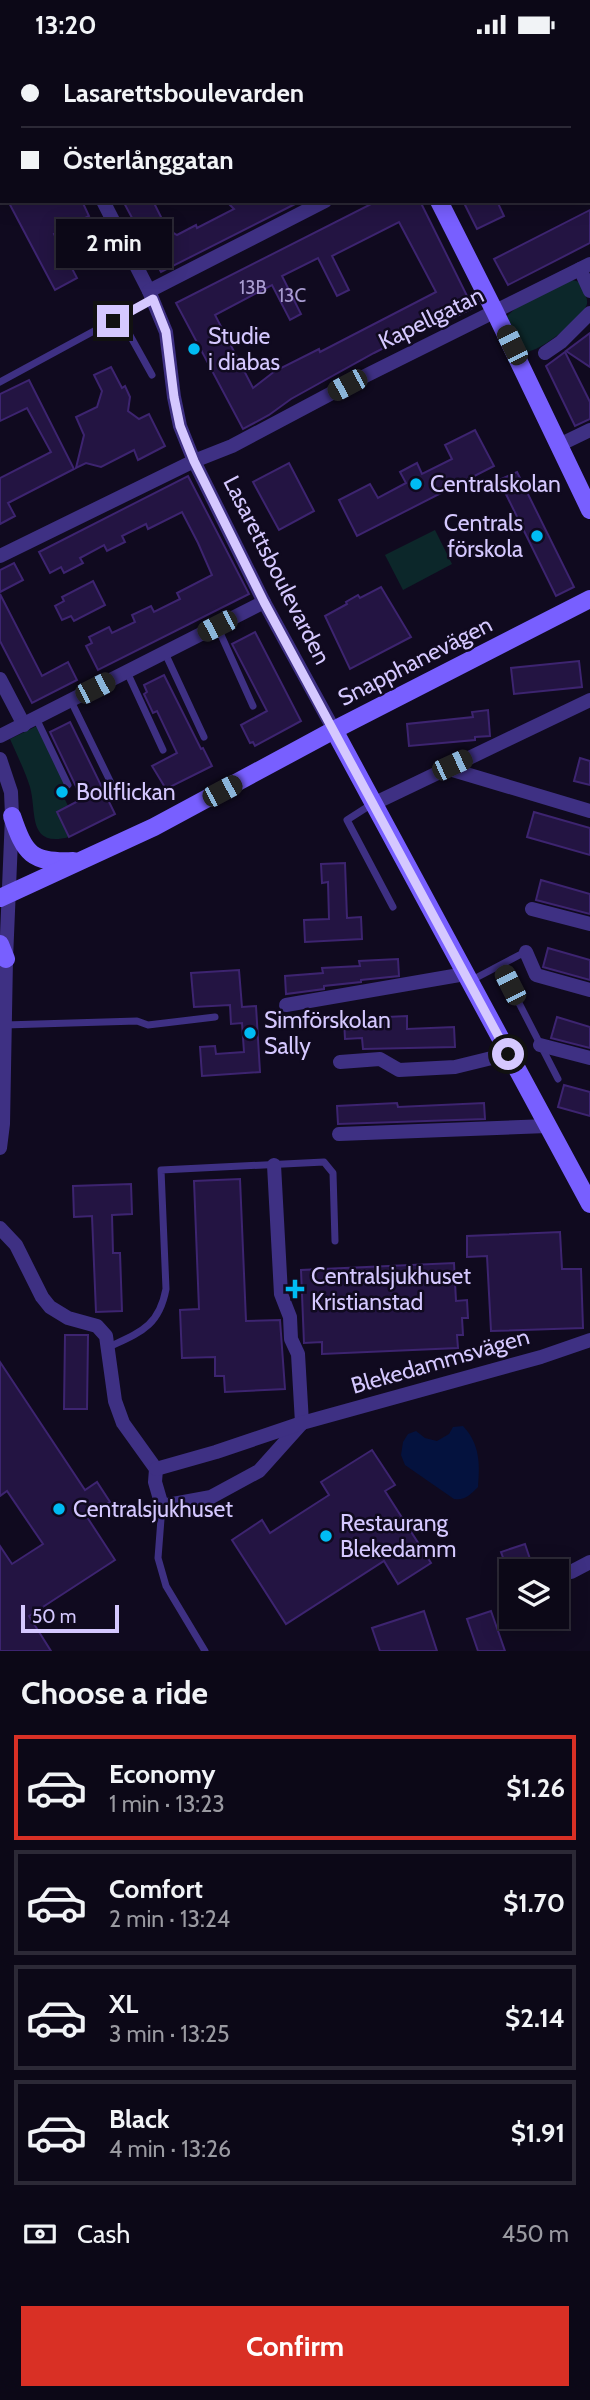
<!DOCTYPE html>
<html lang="en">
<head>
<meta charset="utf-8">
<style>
  :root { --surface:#0c0817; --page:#1a1624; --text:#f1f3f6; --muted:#9a9aa1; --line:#2c2936; --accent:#d93025 }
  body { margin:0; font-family:Cabin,sans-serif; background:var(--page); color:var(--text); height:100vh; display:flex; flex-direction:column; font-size:26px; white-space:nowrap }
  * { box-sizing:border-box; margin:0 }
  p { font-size:23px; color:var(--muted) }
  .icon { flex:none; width:38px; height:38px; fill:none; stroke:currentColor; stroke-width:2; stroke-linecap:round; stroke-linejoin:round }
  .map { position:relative; height:1602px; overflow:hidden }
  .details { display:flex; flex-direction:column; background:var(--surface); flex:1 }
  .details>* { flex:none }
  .guide { position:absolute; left:0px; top:0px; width:592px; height:154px; box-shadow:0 4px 18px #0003,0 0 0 2px var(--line); display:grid; align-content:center; height:154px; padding:0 21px; background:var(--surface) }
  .tools { position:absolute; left:499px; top:1510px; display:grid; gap:14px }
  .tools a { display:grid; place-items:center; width:70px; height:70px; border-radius:0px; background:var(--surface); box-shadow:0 4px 18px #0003,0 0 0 2px var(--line); font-size:35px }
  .scale { position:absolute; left:21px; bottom:18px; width:98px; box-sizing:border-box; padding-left:7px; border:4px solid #d5c8ff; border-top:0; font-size:19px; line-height:24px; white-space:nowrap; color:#d5c8ff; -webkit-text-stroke:5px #100a1f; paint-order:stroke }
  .end { position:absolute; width:32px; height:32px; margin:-16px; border:9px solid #d5c8ff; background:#111; box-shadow:0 0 0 4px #111 }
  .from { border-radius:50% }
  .bubble { position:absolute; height:49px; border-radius:0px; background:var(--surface); box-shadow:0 4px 18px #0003,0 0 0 2px var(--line); font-size:23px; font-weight:800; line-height:49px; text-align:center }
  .car { position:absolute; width:21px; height:42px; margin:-21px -10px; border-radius:9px; box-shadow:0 0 5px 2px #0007; background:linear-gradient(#222 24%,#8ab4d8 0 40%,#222 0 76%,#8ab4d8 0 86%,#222 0) }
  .guide b { display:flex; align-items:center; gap:24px; height:66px; font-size:26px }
  .guide b+b { border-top:2px solid var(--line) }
  .guide i { width:18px; height:18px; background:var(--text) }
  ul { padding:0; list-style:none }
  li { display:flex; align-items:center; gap:21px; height:105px; margin:0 14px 10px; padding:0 7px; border:4px solid var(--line); border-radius:0px }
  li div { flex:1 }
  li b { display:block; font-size:26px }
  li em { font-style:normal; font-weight:800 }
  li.on { border-color:var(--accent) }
  li>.icon { width:63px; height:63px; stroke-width:1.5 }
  h2 { padding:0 21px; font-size:32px; line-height:84px }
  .pay { display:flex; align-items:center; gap:18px; height:77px; padding:0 21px; font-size:26px }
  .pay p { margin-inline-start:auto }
  .primary-button { display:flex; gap:14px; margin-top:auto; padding:14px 21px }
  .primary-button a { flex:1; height:80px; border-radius:0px; background:var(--accent); color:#fff; font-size:28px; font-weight:800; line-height:80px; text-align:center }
  .status { display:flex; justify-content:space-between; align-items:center; height:49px; padding:0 35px; background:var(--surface); direction:ltr }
  .status svg { height:19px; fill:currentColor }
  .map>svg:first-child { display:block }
</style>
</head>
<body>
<div class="status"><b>13:20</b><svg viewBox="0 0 49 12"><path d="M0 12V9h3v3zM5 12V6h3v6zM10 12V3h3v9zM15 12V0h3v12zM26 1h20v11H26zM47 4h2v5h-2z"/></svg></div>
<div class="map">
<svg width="590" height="1602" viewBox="0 0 590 1602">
  <rect width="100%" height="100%" fill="#100a1f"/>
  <g fill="#0c272a">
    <path d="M572,231L580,233C583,240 588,247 587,255C584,268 534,309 522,302C518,300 516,293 513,288C510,281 507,276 507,267L516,259Z"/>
    <path d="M435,481L452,515L403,541L385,506Z"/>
    <path d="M39,676L68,736L60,740L68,757L57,763L69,788C27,799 37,763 30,738C25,722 17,706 10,690Z"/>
  </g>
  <path fill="#04123e" d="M463,1377C480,1395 480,1415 478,1438C471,1445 465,1452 454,1450L405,1416L401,1406L403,1393L408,1385L416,1382L425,1389L437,1392L449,1385L453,1378Z"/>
  <g fill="#231442" stroke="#3d2470" stroke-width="2" fill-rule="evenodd">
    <path d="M8,152H82L89,167L54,185L77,229L55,241Z"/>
    <path d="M123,152H153L167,180L177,186L196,176L197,179L234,160L226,152H301L161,223Z"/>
    <path d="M377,152H420L473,259L447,272L445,268L374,304L291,350L269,366L243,380L176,254ZM399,173L436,243L320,303L319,300L275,322L253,339L215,266L272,236L290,271L301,265L282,227L318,209L337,247L349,241L332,207Z"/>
    <path d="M463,152H497L504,167L477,180Z"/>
    <path d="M590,161V194L508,236L494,210Z"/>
    <path d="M590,284V318L566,302Z"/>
    <path d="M565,303L590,353V370L575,377L546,317Z"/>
    <path d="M111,318L122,339L125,337L130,348L128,362L139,370L149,365L165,397L138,411L134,401L101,418L86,414L76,419L84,386L76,368L97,358L102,342L94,326Z"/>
    <path d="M29,331L74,420L8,454L15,467L0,475V429L51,403L27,359L0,372V345Z"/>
    <path d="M475,381L494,417L357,487L339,451L370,435L378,449L406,434L400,423L417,414L422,425L452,410L445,396Z"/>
    <path d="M289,414L314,462L279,481L253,433Z"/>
    <path d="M517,423L574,538L556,547L499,431Z"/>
    <path d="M188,427L249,545L98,621L86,597L92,594L89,588L109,578L112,584L135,573L132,566L151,557L154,563L180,550L177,544L212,526L198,494L182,463L148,480L146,475L122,487L125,493L107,502L104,496L80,509L83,514L64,524L61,518L50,524L39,503Z"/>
    <path d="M14,514L23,531L0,543V521Z"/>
    <path d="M93,532L105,556L74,572L71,567L62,571L55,557L64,552L62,548Z"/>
    <path d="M381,538L411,588L350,620L325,567L347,555L346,553L358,546L360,549Z"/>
    <path d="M0,545L42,627L68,613L77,631L32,654L0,592Z"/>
    <path d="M255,583L301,672L255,697L253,693L250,694L241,676L267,662L232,595Z"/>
    <path d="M579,612L582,638L514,645L511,619Z"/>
    <path d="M164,626L201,700L203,699L212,717L166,740L152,717L177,704L157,662L153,664L144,645L147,643L144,636Z"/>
    <path d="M488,661L490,687L475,688V691L409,697L407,675L473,668L472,663Z"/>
    <path d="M70,673L115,765L69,788L57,763L82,750L50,683Z"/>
    <path d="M580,709L590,712V736L574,732Z"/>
    <path d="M534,763L590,779V806L527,788Z"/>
    <path d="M345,814L347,869L361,868L362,890L305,893L304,871L329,870L328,833L322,834L321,815Z"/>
    <path d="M541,831L590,845V865L536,851Z"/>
    <path d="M548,899L590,911V931L543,918Z"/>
    <path d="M398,910L399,927L361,931V933L324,937V940L286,945L285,927L323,924L322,919L360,917L359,912Z"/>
    <path d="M239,921L242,958L256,957L260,1023L202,1027L200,998L215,997L216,1005L244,1003L242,974L231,975L230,956L194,958L191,924Z"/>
    <path d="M407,967V980L454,978L455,998L363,1000L362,989L345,990L344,970Z"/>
    <path d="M557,968L590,978V999L551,989Z"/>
    <path d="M564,1036L590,1043V1067L558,1058Z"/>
    <path d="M397,1054L398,1058L484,1054L485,1070L338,1075L337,1057Z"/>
    <path d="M240,1130L246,1272L280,1271L285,1340L225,1343L224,1327H215V1308L182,1309L180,1261L199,1260L194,1132Z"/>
    <path d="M131,1135L132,1165L112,1166L113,1204H120L122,1262L96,1263L92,1167L74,1168L73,1137Z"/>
    <path d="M560,1183L562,1220H581L583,1279L491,1282L487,1207L467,1208V1187Z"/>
    <path d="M454,1214L456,1252L467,1251L468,1269H462L463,1286H457L458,1299L322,1305V1293L304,1294L301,1221Z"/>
    <path d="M65,1286H88L87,1360H64Z"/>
    <path d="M0,1313L85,1441L97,1433L110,1453L87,1468L115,1511L29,1567L51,1602H0V1497L12,1515L43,1495L7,1442L0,1447Z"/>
    <path d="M372,1401L395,1436L385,1442L431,1514L398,1535L384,1512L286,1575L232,1491L262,1471L270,1484L329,1446L321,1433Z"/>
    <path d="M525,1495L534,1522H508L501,1503Z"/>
    <path d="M424,1562L437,1602H380L372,1579Z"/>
    <path d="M491,1562L505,1602H478L467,1570Z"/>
  </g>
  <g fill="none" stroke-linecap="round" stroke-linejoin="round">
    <g stroke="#3e3083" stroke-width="7">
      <path d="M113,272L127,281L152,326"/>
      <path d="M0,333L153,250"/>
      <path d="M217,577L253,657"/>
      <path d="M165,604L204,688"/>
      <path d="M127,623L163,701"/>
      <path d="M71,652L112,736"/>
      <path d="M36,669L68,736"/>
      <path d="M372,755L347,771L393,858"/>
      <path d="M500,917L558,1030"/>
      <path d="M470,932L527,902"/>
      <path d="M5,976L137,972L148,976L215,968"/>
      <path d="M109,1298C141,1283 159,1277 166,1240L161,1121L324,1113L333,1124L335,1192"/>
      <path d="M162,1457L158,1509L166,1537L205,1602"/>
    </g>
    <g stroke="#3e3083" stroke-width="14">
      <path d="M21,0L22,2"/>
      <path d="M177,2L180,0"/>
      <path d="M103,152L149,242L166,283L174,348L180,377L194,412L264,553L334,681"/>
      <path d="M580,220L590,242"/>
      <path d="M149,242L325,152"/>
      <path d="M545,304L561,293L590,264"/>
      <path d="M559,396L590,381"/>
      <path d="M0,507L194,412L232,397L347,336L590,215"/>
      <path d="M0,630L24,676"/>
      <path d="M0,687L264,553"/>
      <path d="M0,710L11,743L12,767L6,910L3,1075L0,1099"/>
      <path d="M446,719L590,762"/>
      <path d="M373,755L590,651"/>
      <path d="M532,860L590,875"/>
      <path d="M526,903L536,926L590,941"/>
      <path d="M286,956L465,925"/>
      <path d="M540,996L590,1009"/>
      <path d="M340,1013L380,1010L399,1021L455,1018L508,1005"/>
      <path d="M339,1085L547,1077"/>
      <path d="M274,1116L281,1245L290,1268L291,1290L298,1305L302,1374"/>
      <path d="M0,1179L16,1196L42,1248L50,1258L68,1269L97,1277L106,1287L115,1352L123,1374L156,1420L155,1433L162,1457L211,1448L259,1422L302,1374"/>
      <path d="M156,1420L216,1403L302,1374L541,1308L590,1291"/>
      <path d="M571,1523L590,1513"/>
    </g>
    <g stroke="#785fff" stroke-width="18">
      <path d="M364,0L365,2"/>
      <path d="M439,152L495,263L590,461"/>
      <path d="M334,681L590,1155"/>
      <path d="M12,767C25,805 31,814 73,812"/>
      <path d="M0,849L154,778L334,681L590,550"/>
      <path d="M0,895L6,910"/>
    </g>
  </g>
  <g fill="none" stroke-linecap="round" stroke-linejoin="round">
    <path stroke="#d5c8ff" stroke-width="9" d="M113,272L153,250L166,283L174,348L180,377L194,412L264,553L508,1005"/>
  </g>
  <g fill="#00bbf3" stroke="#100a1f" stroke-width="2.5">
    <circle cx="194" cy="300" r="7"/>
    <circle cx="416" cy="435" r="7"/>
    <circle cx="537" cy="487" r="7"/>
    <circle cx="62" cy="743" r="7"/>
    <circle cx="250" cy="984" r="7"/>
    <path d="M291.5 1229.5h7v7h7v7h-7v7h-7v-7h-7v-7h7z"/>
    <circle cx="59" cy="1460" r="7"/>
    <circle cx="326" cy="1487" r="7"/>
  </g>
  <g text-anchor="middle" stroke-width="5" stroke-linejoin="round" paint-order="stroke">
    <g font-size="19" fill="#a89bd0">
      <text x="253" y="245">13B</text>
      <text x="292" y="253">13C</text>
    </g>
    <g font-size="23" fill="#d5c8ff" stroke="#100a1f">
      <text transform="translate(431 269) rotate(-26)" y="8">Kapellgatan</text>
      <text transform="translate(277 521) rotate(63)" y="8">Lasarettsboulevarden</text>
      <text transform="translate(415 612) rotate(-27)" y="8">Snapphanevägen</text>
      <text transform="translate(440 1312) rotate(-16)" y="8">Blekedammsvägen</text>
    </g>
    <g font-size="23" fill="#d5c8ff" stroke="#100a1f" text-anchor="start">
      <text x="208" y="295">Studie<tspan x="208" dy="26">i diabas</tspan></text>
      <text x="430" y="443">Centralskolan</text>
      <text x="523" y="482" text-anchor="end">Centrals<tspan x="523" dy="26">förskola</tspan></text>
      <text x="76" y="751">Bollflickan</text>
      <text x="264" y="979">Simförskolan<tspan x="264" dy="26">Sally</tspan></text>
      <text x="311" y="1235">Centralsjukhuset<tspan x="311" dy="26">Kristianstad</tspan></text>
      <text x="73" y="1468">Centralsjukhuset</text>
      <text x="340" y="1482">Restaurang<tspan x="340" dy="26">Blekedamm</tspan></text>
    </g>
  </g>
</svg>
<div class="tools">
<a><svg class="icon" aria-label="layers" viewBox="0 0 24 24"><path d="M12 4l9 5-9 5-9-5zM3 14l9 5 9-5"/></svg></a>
</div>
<div class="scale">50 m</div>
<i class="end from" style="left:508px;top:1005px"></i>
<i class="end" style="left:113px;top:272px"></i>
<div class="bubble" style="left:56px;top:170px;width:116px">2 min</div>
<i class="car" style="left:512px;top:296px;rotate:334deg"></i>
<i class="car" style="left:347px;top:336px;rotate:242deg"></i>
<i class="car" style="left:217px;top:577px;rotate:243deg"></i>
<i class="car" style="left:95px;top:639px;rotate:63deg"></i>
<i class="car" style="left:452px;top:716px;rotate:65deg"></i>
<i class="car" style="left:222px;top:742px;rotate:62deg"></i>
<i class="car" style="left:510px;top:936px;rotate:333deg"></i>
<div class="guide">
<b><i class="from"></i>Lasarettsboulevarden</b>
<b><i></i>Österlånggatan</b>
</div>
</div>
<section class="details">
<h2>Choose a ride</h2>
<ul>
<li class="on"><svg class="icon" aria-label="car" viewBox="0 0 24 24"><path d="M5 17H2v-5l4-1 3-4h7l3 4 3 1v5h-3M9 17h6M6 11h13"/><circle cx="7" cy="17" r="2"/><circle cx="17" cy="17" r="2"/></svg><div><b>Economy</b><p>1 min · 13:23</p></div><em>$1.26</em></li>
<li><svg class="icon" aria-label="car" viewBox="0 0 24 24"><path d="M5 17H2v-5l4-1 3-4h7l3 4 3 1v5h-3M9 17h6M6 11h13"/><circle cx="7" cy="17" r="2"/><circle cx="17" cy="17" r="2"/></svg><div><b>Comfort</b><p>2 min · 13:24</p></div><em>$1.70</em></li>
<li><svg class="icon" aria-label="car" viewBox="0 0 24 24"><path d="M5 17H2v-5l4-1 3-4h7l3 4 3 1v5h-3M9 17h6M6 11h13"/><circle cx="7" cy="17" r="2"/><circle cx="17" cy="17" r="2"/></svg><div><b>XL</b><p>3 min · 13:25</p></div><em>$2.14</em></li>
<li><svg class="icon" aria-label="car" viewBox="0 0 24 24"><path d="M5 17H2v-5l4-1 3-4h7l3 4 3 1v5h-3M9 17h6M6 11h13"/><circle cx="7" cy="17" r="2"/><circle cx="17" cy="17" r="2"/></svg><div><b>Black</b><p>4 min · 13:26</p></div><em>$1.91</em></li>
</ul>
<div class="pay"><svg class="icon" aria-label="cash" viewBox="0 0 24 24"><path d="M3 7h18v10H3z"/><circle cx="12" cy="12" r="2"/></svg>Cash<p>450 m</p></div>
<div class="primary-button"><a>Confirm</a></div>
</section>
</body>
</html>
